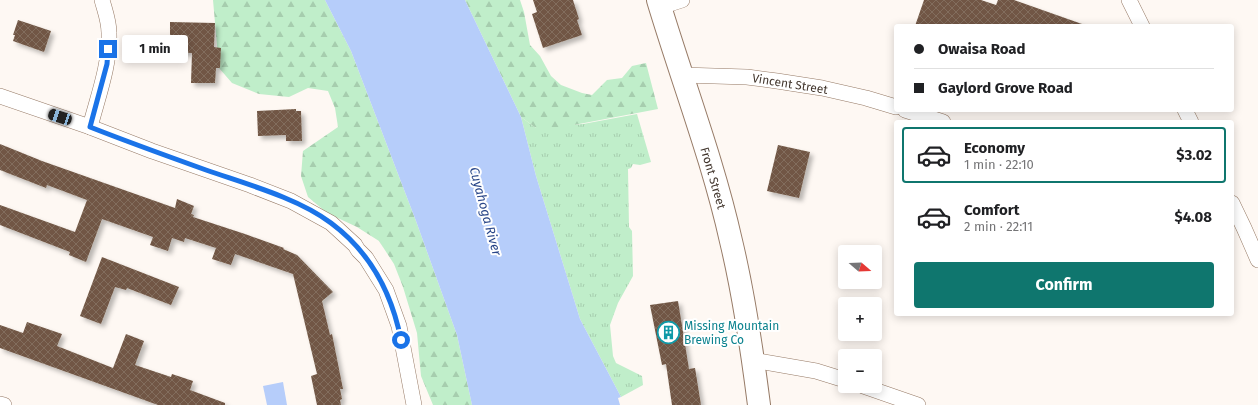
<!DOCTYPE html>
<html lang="en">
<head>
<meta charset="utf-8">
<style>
  :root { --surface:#fff; --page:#f2f2f2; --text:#202124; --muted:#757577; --line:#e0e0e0; --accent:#0f766e }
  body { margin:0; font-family:"Fira Sans",sans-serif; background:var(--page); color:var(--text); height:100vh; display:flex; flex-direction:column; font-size:15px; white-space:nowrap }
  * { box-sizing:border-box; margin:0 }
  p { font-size:13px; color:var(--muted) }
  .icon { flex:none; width:22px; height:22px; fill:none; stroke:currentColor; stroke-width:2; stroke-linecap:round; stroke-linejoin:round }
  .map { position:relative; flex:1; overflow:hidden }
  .details { position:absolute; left:894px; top:120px; width:340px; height:196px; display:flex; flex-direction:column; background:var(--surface); border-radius:4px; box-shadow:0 2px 10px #0003 }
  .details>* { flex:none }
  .top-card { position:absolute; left:894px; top:24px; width:340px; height:88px; border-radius:4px; box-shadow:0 2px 10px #0003; display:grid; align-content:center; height:88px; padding:0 20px; background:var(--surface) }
  .needle { width:26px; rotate:109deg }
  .controls { position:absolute; left:838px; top:245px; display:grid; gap:8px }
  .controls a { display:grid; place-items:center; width:44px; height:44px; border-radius:4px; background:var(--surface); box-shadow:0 2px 10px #0003; font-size:20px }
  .end { position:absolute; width:18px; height:18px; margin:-9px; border:5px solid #1a73e8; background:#fff; box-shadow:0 0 0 2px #fff }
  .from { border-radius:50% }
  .bubble { position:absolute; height:28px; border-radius:4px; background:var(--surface); box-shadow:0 2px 10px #0003; font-size:13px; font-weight:700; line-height:28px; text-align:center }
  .car { position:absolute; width:12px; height:24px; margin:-12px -6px; border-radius:5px; box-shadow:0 0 3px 1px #0007; background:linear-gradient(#222 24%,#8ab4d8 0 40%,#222 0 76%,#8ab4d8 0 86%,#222 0) }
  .top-card b { display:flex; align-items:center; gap:14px; height:38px; font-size:15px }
  .top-card b+b { border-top:1px solid var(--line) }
  .top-card i { width:10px; height:10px; background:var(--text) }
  ul { padding:7px 0 0; list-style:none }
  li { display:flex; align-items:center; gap:12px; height:56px; margin:0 8px 6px; padding:0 12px; border:2px solid transparent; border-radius:4px }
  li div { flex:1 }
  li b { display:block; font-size:15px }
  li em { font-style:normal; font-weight:700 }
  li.selected { border-color:var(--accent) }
  li>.icon { width:36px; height:36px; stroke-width:1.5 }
  .primary-button { display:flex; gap:8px; margin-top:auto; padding:8px 20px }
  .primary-button a { flex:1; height:46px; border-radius:4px; background:var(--accent); color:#fff; font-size:16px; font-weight:700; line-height:46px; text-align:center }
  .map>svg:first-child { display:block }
</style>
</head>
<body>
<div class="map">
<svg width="1258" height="405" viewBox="0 0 1258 405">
  <defs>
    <pattern id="grass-tufts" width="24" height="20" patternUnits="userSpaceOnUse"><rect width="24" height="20" fill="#c0eeca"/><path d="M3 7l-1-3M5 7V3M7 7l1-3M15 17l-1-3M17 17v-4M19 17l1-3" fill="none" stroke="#a6cdae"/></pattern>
    <pattern id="forest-firs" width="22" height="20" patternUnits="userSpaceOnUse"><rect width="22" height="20" fill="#c0eeca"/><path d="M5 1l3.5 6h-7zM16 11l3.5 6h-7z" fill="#a6cdae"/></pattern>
    <pattern id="building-cross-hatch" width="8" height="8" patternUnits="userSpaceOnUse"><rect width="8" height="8" fill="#715744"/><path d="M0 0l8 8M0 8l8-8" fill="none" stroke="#826d5d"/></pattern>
    <filter id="shadow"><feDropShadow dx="3.5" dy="3.5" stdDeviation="2" flood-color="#0004"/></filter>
  </defs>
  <rect width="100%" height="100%" fill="#fef8f3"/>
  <path fill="url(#grass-tufts)" d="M637,114L651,162L640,165L633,164L631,168L628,169L629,227L632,231L633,276L618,303L610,325L613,356L616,363L642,376L643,385L621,397L580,319L536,176L521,117L536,128L583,124Z"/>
  <g fill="url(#forest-firs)">
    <path d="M213,0H325L351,51L416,221L457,335L472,405H433L421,376L417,333L403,287L394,264L379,241L357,227L327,213L308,197L301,176L303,151L338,127L335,108L328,91L308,88L289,97L259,94L232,83L219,68Z"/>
    <path d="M465,0H520L524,12L530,45L540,56L551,76L561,85L582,93L592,95L607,80L622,78L632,66L646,63L658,109L558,128H536L521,117Z"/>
  </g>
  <g fill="#b6cdfa">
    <path d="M325,0H465L521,117L536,176L580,319L621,397L618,398L620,405H472L457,335L416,221L351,51Z"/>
    <path d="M283,382L287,405H267L263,386Z"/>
  </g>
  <g fill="url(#building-cross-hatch)" filter="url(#shadow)">
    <path d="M533,0H573L579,19L577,20L582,35L543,48L532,14L537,12Z"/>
    <path d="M924,0H981L996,5L998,0H1014L1082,24L1081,26H915Z"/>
    <path d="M18,20L51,31L44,52L13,41L15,35H13Z"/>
    <path d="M170,22L215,23L214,47L221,48L220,68H216L215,83H191L192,53L170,52Z"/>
    <path d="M296,109V111H301L302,141H286V135L258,136L257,111Z"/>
    <path d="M0,144L42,161L175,208L177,199L194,206L191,214L194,215L193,217L245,234L284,248L283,249L297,255L333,292L322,301L330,335L332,334L343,389H340L342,399L340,400L341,405H317L311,376L317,374L293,274L235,254L231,265L212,259L216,248L185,238L184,242L172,238L168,251L150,245L153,237L102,219L86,262L69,255L70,252L0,225V205L75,232L87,200L47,185L46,188L0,170Z"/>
    <path d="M778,145L810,152L799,198L767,191Z"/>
    <path d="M102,257L179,287L171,305L127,288L126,290L115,287L101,324L80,316Z"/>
    <path d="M678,301L689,369L695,368L701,405H672L666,364L662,365L650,305Z"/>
    <path d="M27,322L62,334L57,346L113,368L126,334L144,341L135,365L171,377L172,374L193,381L190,390L225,403V405H158L0,348V325L23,333Z"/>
  </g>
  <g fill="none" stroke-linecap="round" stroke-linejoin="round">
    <defs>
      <g id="minor">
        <path d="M1129,0L1142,26"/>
        <path d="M660,7L682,0"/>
        <path d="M682,75L747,77L777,81L822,88L866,98L896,107"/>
        <path d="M0,96L90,127L152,151L250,185L291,201L331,223L355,245L358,250L366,258L386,290L399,326L414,405"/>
        <path d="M905,110L943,122"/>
        <path d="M1185,110L1191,122"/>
        <path d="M90,127C98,96 110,65 109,33C109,21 105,11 102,0"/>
        <path d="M1232,203L1244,228L1258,260"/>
        <path d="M753,360L816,371L845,380"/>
        <path d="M863,386L918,405"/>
        <path d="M0,404L4,405"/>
      </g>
      <path id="primary" d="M658,0C682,80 713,160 731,241C744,295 752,350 759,405"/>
    </defs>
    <use href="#minor" stroke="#967a66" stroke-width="16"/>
    <use href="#primary" stroke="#967a66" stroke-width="24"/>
    <use href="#minor" stroke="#fff" stroke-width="15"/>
    <use href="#primary" stroke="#fff" stroke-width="22"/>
  </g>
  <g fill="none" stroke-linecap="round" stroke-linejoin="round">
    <path stroke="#1a73e8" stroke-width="5" d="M108,49L107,64L90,127C128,142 167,156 206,170C246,184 298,198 331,223C370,252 392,294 401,340"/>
  </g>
  <defs>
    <symbol id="building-ring" viewBox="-11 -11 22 22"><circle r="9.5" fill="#fff" stroke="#0f9aa8" stroke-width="1.5"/><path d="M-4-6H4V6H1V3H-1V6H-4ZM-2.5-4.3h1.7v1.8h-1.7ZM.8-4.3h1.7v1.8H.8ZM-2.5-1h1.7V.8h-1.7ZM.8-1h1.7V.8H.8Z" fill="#0f9aa8"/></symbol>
  </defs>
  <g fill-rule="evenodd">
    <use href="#building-ring" x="656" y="320" width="25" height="25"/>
  </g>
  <g text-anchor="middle" stroke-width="4" stroke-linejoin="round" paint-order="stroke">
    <g font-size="12" fill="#42362d" stroke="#fff">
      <text transform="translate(790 84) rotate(9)" y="4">Vincent Street</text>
      <text transform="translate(713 178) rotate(74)" y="4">Front Street</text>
    </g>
    <g font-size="12" fill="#0d838f" stroke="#fff" text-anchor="start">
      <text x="684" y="330">Missing Mountain<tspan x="684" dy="14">Brewing Co</tspan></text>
    </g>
    <g font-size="13" font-style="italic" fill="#2a4789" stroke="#fff">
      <text transform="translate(486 211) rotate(75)" y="5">Cuyahoga River</text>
    </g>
  </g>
</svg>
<div class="controls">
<a><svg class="needle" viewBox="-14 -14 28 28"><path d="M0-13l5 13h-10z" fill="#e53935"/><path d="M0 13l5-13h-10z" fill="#757577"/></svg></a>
<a>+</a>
<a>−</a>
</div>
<i class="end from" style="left:401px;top:340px"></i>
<i class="end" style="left:108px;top:49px"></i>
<div class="bubble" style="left:122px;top:35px;width:66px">1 min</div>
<i class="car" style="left:60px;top:117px;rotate:288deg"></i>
<div class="top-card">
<b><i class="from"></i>Owaisa Road</b>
<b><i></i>Gaylord Grove Road</b>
</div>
<section class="details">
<ul>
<li class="selected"><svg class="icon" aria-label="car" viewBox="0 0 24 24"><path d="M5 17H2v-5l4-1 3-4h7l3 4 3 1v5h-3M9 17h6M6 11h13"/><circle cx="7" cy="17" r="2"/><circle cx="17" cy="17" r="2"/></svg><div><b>Economy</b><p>1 min · 22:10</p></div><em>$3.02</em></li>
<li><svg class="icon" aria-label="car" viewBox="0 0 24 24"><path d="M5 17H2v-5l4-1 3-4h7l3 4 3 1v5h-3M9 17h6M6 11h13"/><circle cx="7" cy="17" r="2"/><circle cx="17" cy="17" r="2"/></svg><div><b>Comfort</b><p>2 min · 22:11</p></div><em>$4.08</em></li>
</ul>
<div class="primary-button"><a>Confirm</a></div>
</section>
</div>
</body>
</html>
